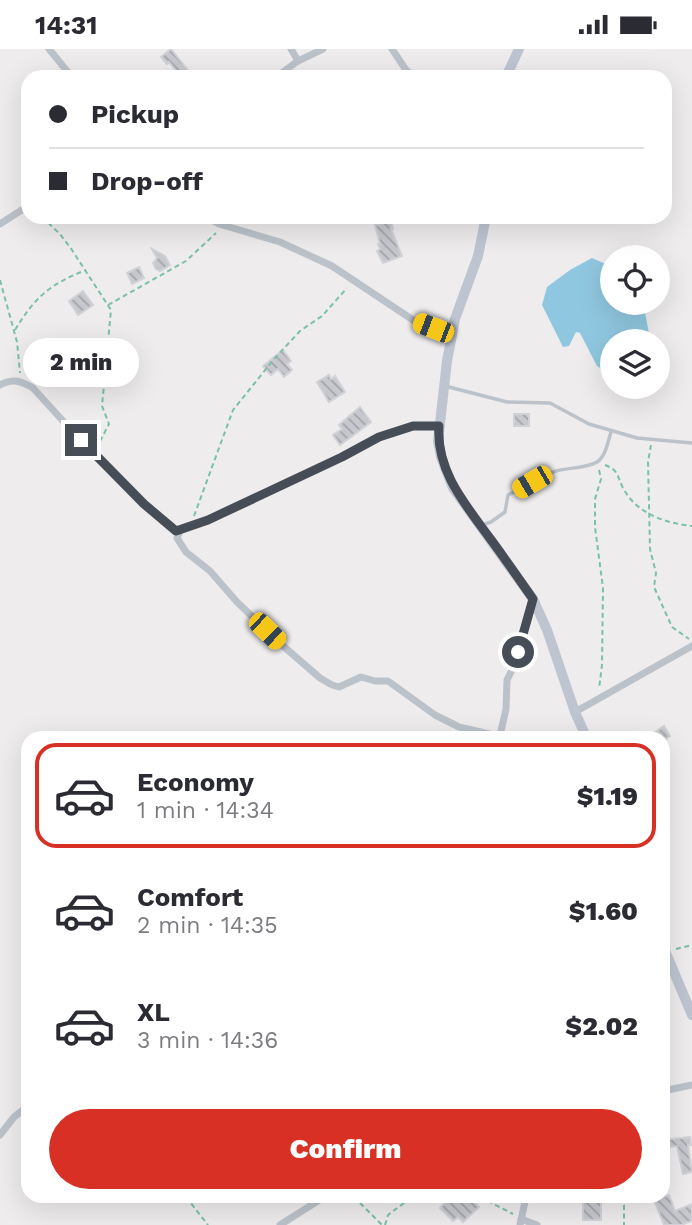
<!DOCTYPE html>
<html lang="en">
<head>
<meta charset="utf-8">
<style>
  :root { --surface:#fff; --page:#f7f7f7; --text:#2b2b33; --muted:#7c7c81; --line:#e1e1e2; --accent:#d93025 }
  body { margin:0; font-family:"Work Sans",sans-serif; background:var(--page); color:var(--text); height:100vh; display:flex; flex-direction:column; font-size:26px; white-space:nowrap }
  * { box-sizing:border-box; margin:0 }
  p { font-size:23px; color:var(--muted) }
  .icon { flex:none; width:38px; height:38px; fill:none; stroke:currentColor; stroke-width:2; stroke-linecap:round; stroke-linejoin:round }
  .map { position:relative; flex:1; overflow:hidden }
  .side { position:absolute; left:21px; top:682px; width:649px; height:472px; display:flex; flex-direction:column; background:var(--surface); border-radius:21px; box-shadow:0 7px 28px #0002 }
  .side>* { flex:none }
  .guide { position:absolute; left:21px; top:21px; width:651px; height:154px; border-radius:21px; box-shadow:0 7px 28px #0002; display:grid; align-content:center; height:154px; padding:0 28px; background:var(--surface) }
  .tools { position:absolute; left:600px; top:196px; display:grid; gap:14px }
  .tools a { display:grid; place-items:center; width:70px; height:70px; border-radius:50%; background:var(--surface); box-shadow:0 7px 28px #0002; font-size:35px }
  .end { position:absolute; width:32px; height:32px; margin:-16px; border:9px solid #474d57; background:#fff; box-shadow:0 0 0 4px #fff }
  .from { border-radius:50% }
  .bubble { position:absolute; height:49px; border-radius:24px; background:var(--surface); box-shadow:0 7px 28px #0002; font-size:23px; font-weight:800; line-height:49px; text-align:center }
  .car { position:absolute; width:21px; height:42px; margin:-21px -10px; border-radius:9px; box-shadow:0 0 5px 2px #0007; background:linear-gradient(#f5c518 24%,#345 0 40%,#f5c518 0 76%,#345 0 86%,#f5c518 0) }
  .guide b { display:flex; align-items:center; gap:24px; height:66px; font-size:26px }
  .guide b+b { border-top:2px solid var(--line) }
  .guide i { width:18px; height:18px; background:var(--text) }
  ul { padding:12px 0 0; list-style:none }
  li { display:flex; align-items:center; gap:21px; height:105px; margin:0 14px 10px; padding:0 14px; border:4px solid transparent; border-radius:21px }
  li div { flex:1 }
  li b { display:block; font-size:26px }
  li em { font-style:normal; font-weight:800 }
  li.current { border-color:var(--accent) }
  li>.icon { width:63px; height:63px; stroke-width:1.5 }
  .action { display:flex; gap:14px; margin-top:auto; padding:14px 28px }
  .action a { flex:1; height:80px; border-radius:42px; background:var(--accent); color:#fff; font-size:28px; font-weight:800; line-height:80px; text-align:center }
  .status { display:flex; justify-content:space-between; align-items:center; height:49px; padding:0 35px; background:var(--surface); direction:ltr }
  .status svg { height:19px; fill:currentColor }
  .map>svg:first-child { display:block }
</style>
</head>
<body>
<div class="status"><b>14:31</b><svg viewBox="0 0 49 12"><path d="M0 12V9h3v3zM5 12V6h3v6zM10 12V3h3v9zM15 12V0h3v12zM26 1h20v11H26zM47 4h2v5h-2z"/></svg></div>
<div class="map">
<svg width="692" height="1176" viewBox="0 0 692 1176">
  <defs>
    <pattern id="building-back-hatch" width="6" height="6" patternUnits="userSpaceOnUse" patternTransform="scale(1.75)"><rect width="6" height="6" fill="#c7c8ce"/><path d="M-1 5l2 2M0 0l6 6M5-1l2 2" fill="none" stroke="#a3a5aa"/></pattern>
  </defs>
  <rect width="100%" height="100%" fill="#eeecec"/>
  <path fill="#90c7e0" d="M592,209L612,218V254H643L650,289L648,292H612V327L597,317L580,284L576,283L569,297L563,298L542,256L547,238L570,221Z"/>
  <g fill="url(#building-back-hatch)" stroke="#d0d2d7" stroke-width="2">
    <path d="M171,0L190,24L184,28H181L169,13L167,15L161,8Z"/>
    <path d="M391,172L393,180H391L402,207L383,214L377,202L380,200L378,195H380L375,176Z"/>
    <path d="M152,200L165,207L170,216L167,218L160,222L156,220L153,214L157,209Z"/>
    <path d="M139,218L144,229L132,235L127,224Z"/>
    <path d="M83,242L93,256L78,266L69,252Z"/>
    <path d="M283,301L291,312L287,315L292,321L284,328L278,320L271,326L263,317Z"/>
    <path d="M329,326L331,330L335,327L345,343L329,353L317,333Z"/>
    <path d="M360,358L371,373L340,396L333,386L342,380L339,376Z"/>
    <rect x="514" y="365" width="15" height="12"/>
    <path d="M664,677L670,687L666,690H645Z"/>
    <path d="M690,1088L691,1096H688L692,1123L683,1125L677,1097L663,1099V1091Z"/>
    <path d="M669,1146L675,1162L692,1155V1172L681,1176H664L654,1151Z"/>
    <path d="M450,1148H469L479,1158L463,1173L458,1168L453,1172L440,1159Z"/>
    <rect x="583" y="1151" width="18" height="20"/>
  </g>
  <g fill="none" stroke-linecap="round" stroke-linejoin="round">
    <g stroke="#7bc1a6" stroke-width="2" stroke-dasharray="5 3.5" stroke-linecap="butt">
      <path d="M42,168L60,185L72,201L111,261L102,357L109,375L97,398"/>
      <path d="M0,231L17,293L20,324"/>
      <path d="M108,256L186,212L216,184"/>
      <path d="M15,281C35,248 50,235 86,221"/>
      <path d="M651,396L648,413L650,500L656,524L654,538L672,578L689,590"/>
      <path d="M605,416C618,421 617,426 622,437C635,464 664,474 692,477"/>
      <path d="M599,421L601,430L595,450V478L603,539L602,616L599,640"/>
      <path d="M194,467L233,361L274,310L300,282L322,267L347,239"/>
      <path d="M676,900L692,896"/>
      <path d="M663,937L670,935"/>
      <path d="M186,1148L208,1176"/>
      <path d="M354,1148L382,1176"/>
      <path d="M480,1148L513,1165"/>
      <path d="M621,1148L624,1156V1176"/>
      <path d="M385,1176L388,1166L412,1148"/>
    </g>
    <g stroke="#bcc2ca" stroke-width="3.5">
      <path d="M445,337L507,353L550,354L589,375L637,389L692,394"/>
      <path d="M482,476L491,473L505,463L508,446C523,439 538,429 553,423C567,418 585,420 597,413C606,407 608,392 611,383"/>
    </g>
    <g stroke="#bcc2ca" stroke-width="7">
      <path d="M49,0L72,28"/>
      <path d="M291,0L298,12"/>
      <path d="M392,0L406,21L414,28"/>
      <path d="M276,28L298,12L323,0"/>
      <path d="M206,168L219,175L280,193L332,217L413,271L453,287"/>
      <path d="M0,175L28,157"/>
      <path d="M0,336C13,329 21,332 33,339L94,406L144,455L176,482L208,471L342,408L378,388L413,377H439"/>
      <path d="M180,482L177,489L186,503L210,522L237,553L282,596L320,629L332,636L339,638L361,628L375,632H388L435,666L459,678L498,687H529L542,690"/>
      <path d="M575,663L692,597"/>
      <path d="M497,690L501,682L506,660L507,631L514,617L532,551"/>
      <path d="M663,1042L692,1036"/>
      <path d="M0,1086L14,1068L28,1057"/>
      <path d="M521,1170L537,1176"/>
      <path d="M280,1176L324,1148"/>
      <path d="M520,1176L526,1148"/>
    </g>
    <g stroke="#bec5d1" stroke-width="10">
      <path d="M506,28L519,0"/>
      <path d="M486,168L478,207L455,270L447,312L438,392L441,408L453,439L533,550L547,581L575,663L587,690"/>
      <path d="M663,897L692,966"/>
    </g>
  </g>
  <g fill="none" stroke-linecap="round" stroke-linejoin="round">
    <path stroke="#474d57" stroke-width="9" d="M81,391L144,455L176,482L208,471L342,408L379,388L413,377H439C436,421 464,454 489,488C504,508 518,529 533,550L518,603"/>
  </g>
</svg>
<div class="tools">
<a><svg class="icon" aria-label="locate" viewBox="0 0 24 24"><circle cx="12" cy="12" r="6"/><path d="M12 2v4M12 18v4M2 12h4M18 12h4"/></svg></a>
<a><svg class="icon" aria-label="layers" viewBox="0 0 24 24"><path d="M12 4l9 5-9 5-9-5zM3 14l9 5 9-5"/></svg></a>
</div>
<i class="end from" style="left:518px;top:603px"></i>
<i class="end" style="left:81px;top:391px"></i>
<div class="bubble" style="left:23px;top:289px;width:116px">2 min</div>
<i class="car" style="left:433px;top:279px;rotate:291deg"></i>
<i class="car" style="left:532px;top:433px;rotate:240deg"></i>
<i class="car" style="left:267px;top:582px;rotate:134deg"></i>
<div class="guide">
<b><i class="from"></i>Pickup</b>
<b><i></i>Drop-off</b>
</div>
<section class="side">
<ul>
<li class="current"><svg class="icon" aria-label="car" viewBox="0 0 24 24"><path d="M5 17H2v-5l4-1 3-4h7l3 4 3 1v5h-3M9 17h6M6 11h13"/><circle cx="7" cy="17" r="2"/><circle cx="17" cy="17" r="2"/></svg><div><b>Economy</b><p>1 min · 14:34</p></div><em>$1.19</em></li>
<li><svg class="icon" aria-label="car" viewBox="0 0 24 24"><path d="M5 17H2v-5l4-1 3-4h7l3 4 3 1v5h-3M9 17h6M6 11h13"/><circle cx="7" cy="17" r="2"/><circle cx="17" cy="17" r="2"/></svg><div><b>Comfort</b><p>2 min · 14:35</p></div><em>$1.60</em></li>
<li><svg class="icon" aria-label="car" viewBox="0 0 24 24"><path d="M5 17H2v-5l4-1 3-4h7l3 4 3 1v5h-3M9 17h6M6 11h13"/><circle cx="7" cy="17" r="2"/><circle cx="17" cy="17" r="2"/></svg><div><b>XL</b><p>3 min · 14:36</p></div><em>$2.02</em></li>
</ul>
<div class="action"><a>Confirm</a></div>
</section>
</div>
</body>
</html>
